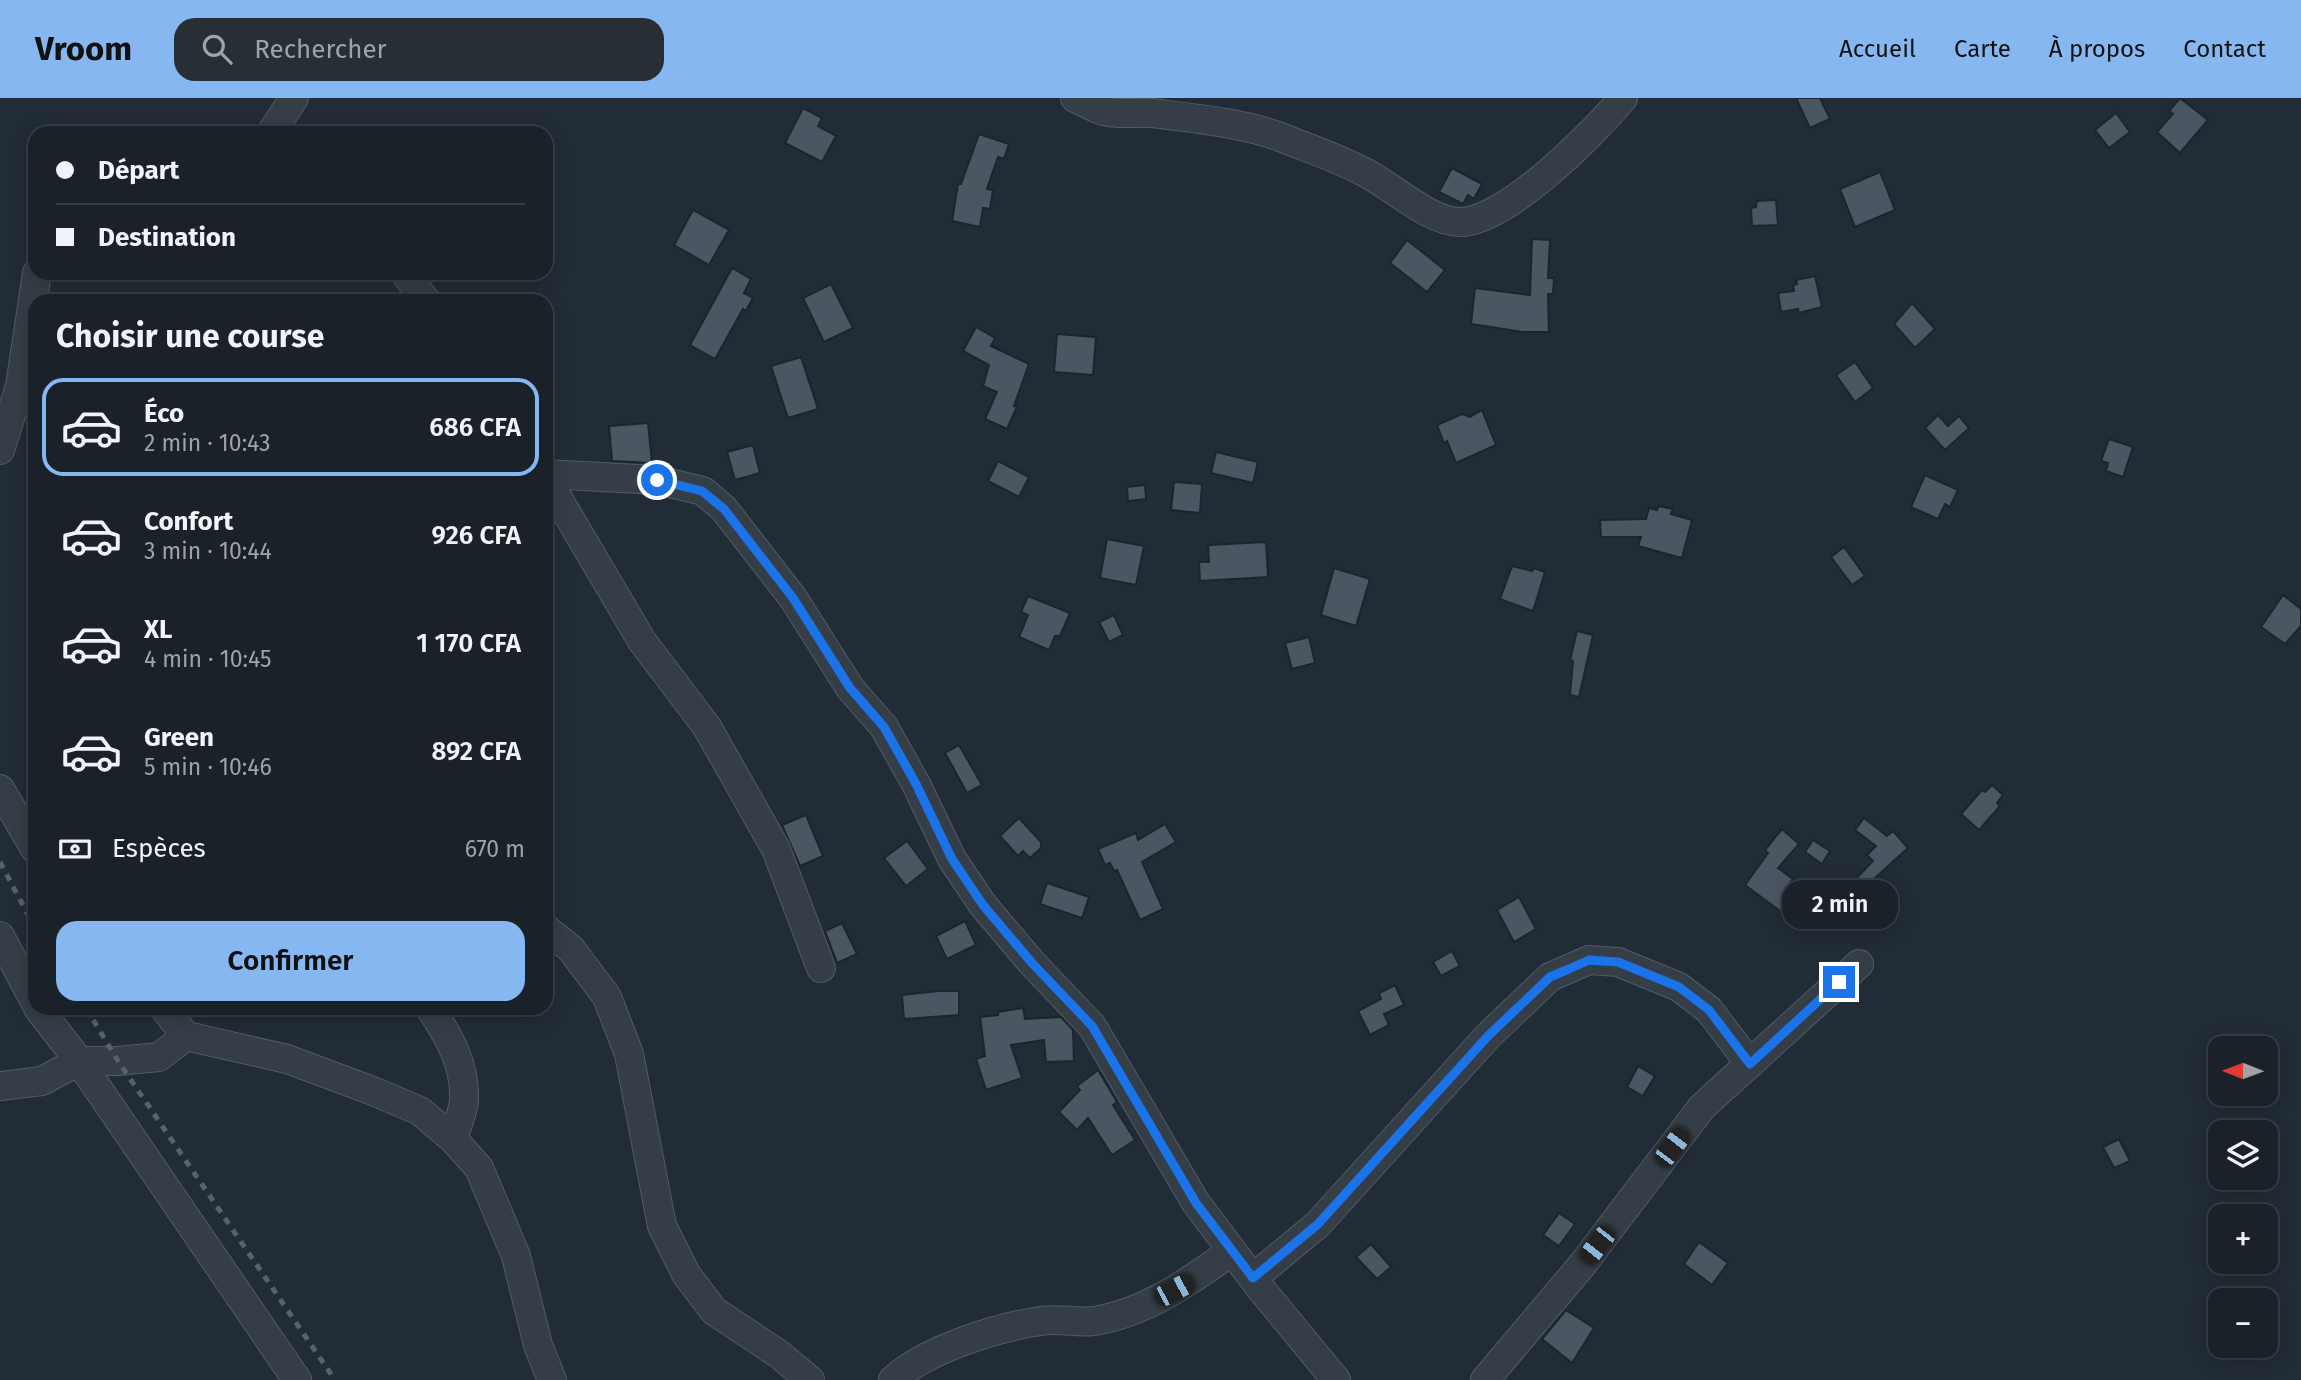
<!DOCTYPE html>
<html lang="fr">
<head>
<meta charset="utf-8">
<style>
  :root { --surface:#1a2128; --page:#272e34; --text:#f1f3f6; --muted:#9fa3a8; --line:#383e45; --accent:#87b7f1 }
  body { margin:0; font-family:"Fira Sans",sans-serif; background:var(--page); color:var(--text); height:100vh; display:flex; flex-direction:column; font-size:26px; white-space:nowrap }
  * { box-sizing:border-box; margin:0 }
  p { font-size:23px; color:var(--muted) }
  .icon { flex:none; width:38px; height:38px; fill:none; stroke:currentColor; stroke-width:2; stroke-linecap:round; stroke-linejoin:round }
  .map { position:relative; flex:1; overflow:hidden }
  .panel { position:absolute; left:28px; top:196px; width:525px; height:721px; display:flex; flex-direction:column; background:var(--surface); border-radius:21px; box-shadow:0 4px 18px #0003,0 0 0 2px var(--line) }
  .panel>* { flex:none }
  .banner { position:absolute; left:28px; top:28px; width:525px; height:154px; border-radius:21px; box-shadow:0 4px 18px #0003,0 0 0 2px var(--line); display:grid; align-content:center; height:154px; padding:0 28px; background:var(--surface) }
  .needle { width:46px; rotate:271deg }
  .fabs { position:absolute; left:2208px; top:938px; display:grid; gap:14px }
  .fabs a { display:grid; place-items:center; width:70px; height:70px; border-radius:14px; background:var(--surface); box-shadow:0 4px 18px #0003,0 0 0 2px var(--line); font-size:35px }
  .end { position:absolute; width:32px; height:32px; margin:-16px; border:9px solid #1a73e8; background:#fff; box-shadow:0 0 0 4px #fff }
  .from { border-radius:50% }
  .bubble { position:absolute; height:49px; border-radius:21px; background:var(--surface); box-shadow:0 4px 18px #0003,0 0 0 2px var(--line); font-size:23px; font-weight:600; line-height:49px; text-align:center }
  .car { position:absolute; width:21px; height:42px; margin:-21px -10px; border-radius:9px; box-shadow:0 0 5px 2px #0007; background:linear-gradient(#222 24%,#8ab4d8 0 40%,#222 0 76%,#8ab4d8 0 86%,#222 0) }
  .banner b { display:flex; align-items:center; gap:24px; height:66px; font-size:26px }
  .banner b+b { border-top:2px solid var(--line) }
  .banner i { width:18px; height:18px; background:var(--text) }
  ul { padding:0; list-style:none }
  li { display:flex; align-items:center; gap:21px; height:98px; margin:0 14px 10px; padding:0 14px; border:4px solid transparent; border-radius:21px }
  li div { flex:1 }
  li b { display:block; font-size:26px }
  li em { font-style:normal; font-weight:600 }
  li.on { border-color:var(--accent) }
  li>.icon { width:63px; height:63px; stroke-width:1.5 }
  h2 { padding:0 28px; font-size:32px; line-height:84px }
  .pay { display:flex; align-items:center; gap:18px; height:77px; padding:0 28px; font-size:26px }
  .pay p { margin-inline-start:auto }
  .button { display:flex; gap:14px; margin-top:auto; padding:14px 28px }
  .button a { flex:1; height:80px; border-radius:21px; background:var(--accent); color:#111; font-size:28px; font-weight:600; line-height:80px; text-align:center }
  header { display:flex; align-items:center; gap:42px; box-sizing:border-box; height:98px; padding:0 35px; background:var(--accent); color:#111 }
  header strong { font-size:33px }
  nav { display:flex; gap:38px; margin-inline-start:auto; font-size:24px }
  .search { width:490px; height:63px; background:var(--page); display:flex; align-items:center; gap:18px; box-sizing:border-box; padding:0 24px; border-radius:21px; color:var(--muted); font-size:26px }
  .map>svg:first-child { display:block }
</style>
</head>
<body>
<header>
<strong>Vroom</strong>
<div class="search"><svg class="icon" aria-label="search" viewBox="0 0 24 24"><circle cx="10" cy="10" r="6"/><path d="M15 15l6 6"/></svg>Rechercher</div>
<nav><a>Accueil</a><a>Carte</a><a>À propos</a><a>Contact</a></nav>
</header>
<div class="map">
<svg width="2301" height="1282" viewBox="0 0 2301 1282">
  <rect width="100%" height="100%" fill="#222c36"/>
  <g fill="#4a5662" stroke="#1c252e" stroke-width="2">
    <path d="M1796,0H1820L1830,21L1810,30Z"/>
    <path d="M2180,0L2208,22L2180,55L2157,34L2173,16L2169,13Z"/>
    <path d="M803,10L822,20L818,28L836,38L822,64L785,45Z"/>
    <path d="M2116,15L2130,34L2109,50L2095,32Z"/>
    <path d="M979,36L1009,46L1004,61L998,59L987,91L993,92L990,111L983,110L980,129L952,123L958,86H961Z"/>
    <path d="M1452,70L1482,86L1474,101L1468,97L1463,106L1439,94Z"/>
    <path d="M1880,74L1895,112L1855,129L1840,91Z"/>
    <path d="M1776,102L1778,127L1752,128L1751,110L1756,109L1757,103Z"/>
    <path d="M693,112L729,132L709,167L674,147Z"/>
    <path d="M1532,141L1550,142L1548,180H1554L1553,196H1548L1549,234H1523L1471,226L1475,190L1530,197Z"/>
    <path d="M1407,142L1445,172L1427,194L1390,165Z"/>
    <path d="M732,170L751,181L744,195L753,200L746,213L743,211L715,261L690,247Z"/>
    <path d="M1815,178L1822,209L1799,215L1798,211L1781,214L1778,195L1794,193L1793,187L1797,186L1796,182Z"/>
    <path d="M831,186L853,230L824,244L803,200Z"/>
    <path d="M1912,205L1935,231L1915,250L1894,226Z"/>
    <path d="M976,229L995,240L991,248L1029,266L1014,308L1017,309L1007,331L985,321L997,294L983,288L989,267L963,253Z"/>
    <path d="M1057,236L1096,239L1093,277L1054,274Z"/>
    <path d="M801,259L818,311L788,320L771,268Z"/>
    <path d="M1855,264L1873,290L1855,304L1836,277Z"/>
    <path d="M1482,312L1496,347L1456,365L1447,343L1444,345L1437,327L1462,316L1470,319Z"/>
    <path d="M1938,317L1948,328L1959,318L1969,330L1945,352L1925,330Z"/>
    <path d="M648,325L652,365L612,363L609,328Z"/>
    <path d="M2109,341L2133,349L2123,379L2106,373L2108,365L2101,363Z"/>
    <path d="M753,347L760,375L735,382L727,354Z"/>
    <path d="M1216,354L1258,364L1253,385L1211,375Z"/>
    <path d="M998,363L1029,379L1019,399L988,383Z"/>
    <path d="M1925,377L1958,392L1950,409L1945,406L1938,421L1911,409Z"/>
    <path d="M1174,384L1202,386L1200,415L1171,412Z"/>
    <path d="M1145,387L1146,401L1128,403L1127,389Z"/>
    <path d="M1659,408L1673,411L1671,416L1692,422L1682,460L1638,448L1641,439H1601L1600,422L1646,421L1649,410L1657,412Z"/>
    <path d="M1107,441L1144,448L1136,487L1100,480Z"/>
    <path d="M1266,444L1268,479L1200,483L1199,464H1209L1208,447Z"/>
    <path d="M1844,449L1865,478L1852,487L1831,459Z"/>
    <path d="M1512,468L1532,473L1534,470L1545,474L1533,513L1500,501Z"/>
    <path d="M1334,470L1370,481L1356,528L1321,517Z"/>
    <path d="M2283,497L2301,511V528L2285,546L2261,529Z"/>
    <path d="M1028,498L1070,515L1060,538H1055L1049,552L1019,539L1028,517L1021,514Z"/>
    <path d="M1114,517L1123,537L1109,544L1099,524Z"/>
    <path d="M1577,533L1593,537L1579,599L1570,597L1573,563L1570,562Z"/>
    <path d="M1309,539L1315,565L1292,571L1285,545Z"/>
    <path d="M959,647L982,687L967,695L945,655Z"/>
    <path d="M1992,687L2003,697L1997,705L2000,708L1979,732L1961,716L1982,692L1985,694Z"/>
    <path d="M806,717L823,758L800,768L782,727Z"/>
    <path d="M1019,720L1041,744V750L1030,760L1023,753L1018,758L1000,738Z"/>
    <path d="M1864,720L1887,738L1893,733L1908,750L1854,799L1846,791L1873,763L1867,757L1876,748L1855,732Z"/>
    <path d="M1165,726L1176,744L1142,764L1163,811L1140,822L1117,772L1114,773L1110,765L1105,767L1098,751L1136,735L1138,742Z"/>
    <path d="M1782,731L1799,746L1778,770L1793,781L1786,791L1801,801L1788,819L1745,787L1768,755L1765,752Z"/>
    <path d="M1813,742L1830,753L1822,766L1805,754Z"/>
    <path d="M907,743L928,771L906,788L884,760Z"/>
    <path d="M1047,785L1089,799L1082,820L1040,806Z"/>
    <path d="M1519,799L1536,831L1514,844L1497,812Z"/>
    <path d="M965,823L976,847L947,861L936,838Z"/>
    <path d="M842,825L857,856L837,865L825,833Z"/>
    <path d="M1452,853L1460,868L1441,878L1433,864Z"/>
    <path d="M1395,887L1404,907L1384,916L1389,927L1370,937L1358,913L1381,901L1379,895Z"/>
    <path d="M938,893H959V917L904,921L902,897Z"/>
    <path d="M1023,910L1025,921L1061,919L1073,932L1074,963L1046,964L1044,942L1011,947L1022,980L986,992L976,961L985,958L980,919L998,917V914Z"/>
    <path d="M1638,968L1655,978L1643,998L1627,989Z"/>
    <path d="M1098,972L1117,1004L1113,1007L1135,1042L1112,1057L1088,1020L1077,1032L1059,1014L1080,992L1077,988Z"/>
    <path d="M2119,1041L2130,1063L2114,1070L2103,1049Z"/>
    <path d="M1559,1115L1575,1126L1559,1148L1543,1137Z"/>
    <path d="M1699,1144L1728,1165L1712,1187L1684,1166Z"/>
    <path d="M1371,1146L1391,1169L1377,1181L1356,1159Z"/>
    <path d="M1566,1212L1594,1230L1572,1265L1542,1241Z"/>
  </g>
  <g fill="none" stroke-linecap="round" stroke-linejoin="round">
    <defs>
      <g id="minor">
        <path d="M1075,0C1084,4 1094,10 1104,13C1119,17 1137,14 1152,15C1192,20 1245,25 1283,40C1310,51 1340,61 1366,75C1393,89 1430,124 1460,124C1506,124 1594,35 1623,0"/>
        <path d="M271,35L294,0"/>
        <path d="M405,175L426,203"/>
        <path d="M0,352L20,288L37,175"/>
        <path d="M546,376L657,382L703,393L724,411L793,500L850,590L884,629L916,686L952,761L983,807L1032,865L1092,928L1196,1105L1261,1191L1336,1282"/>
        <path d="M546,380L642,543L707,629L776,751L821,870"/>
        <path d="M0,691L35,751"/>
        <path d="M546,831L571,851L607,899L629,956L662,1128L686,1176L714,1213L780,1257L810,1282"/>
        <path d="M0,838L35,904"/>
        <path d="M38,910L79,963L297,1282"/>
        <path d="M164,910L186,938"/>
        <path d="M430,910C449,938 466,968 464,1003C463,1015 456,1029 453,1041"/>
        <path d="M0,988L42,983L79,963H118L159,959L186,938L287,961L373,993L420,1013L453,1041L479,1070L516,1158L538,1247L552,1282"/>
        <path d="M1253,1180L1318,1126L1488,938L1550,879L1589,862L1618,864L1679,889L1709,912L1750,966"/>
        <path d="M893,1282C925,1252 997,1229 1041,1223C1058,1220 1077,1225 1094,1223C1146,1215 1190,1183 1232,1153"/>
        <path d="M1485,1282L1582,1167L1702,1009L1859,866"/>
      </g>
    </defs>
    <use href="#minor" stroke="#525c65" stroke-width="30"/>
    <use href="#minor" stroke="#353e47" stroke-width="28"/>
    <g stroke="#57626e" stroke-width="5" stroke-dasharray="7 7" stroke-linecap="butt">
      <path d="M0,764L35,830"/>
      <path d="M86,910L118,963L335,1282"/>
    </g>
  </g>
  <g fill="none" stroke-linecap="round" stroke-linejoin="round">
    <path stroke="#1a73e8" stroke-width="9" d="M657,382L702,393L724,411L793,500L850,590L884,629L916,686L952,761L983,807L1032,865L1092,928L1196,1105L1253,1180L1318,1126L1488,938L1550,879L1569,871L1589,862L1618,864L1679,889L1709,912L1750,966L1839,884"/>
  </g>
</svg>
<div class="fabs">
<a><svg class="needle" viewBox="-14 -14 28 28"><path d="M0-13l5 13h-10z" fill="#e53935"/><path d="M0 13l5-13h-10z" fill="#9fa3a8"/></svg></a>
<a><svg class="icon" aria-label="layers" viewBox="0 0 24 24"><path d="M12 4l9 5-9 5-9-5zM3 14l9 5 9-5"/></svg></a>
<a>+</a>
<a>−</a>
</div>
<i class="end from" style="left:657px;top:382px"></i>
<i class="end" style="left:1839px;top:884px"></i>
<div class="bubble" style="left:1782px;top:782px;width:116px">2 min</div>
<i class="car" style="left:1672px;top:1049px;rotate:37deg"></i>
<i class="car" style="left:1597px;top:1147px;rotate:218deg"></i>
<i class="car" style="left:1174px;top:1192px;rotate:62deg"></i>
<div class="banner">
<b><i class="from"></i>Départ</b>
<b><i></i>Destination</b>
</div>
<section class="panel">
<h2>Choisir une course</h2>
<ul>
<li class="on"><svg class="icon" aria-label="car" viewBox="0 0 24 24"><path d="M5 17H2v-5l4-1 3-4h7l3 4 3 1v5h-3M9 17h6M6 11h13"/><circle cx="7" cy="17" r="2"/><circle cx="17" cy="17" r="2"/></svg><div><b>Éco</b><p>2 min · 10:43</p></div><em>686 CFA</em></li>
<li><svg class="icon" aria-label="car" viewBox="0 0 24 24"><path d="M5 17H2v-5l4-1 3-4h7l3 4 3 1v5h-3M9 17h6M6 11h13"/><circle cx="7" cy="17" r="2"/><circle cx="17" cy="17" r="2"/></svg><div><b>Confort</b><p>3 min · 10:44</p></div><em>926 CFA</em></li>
<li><svg class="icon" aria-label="car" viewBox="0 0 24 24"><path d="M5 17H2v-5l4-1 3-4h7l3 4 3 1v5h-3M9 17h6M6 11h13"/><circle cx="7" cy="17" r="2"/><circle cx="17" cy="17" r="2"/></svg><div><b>XL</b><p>4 min · 10:45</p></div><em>1 170 CFA</em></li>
<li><svg class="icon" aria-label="car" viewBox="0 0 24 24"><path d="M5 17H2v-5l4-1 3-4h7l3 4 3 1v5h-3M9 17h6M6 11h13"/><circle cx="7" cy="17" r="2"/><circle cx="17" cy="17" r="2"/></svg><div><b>Green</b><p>5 min · 10:46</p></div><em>892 CFA</em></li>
</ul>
<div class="pay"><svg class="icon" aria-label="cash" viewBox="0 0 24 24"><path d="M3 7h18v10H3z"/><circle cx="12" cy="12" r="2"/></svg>Espèces<p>670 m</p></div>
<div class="button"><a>Confirmer</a></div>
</section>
</div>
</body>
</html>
